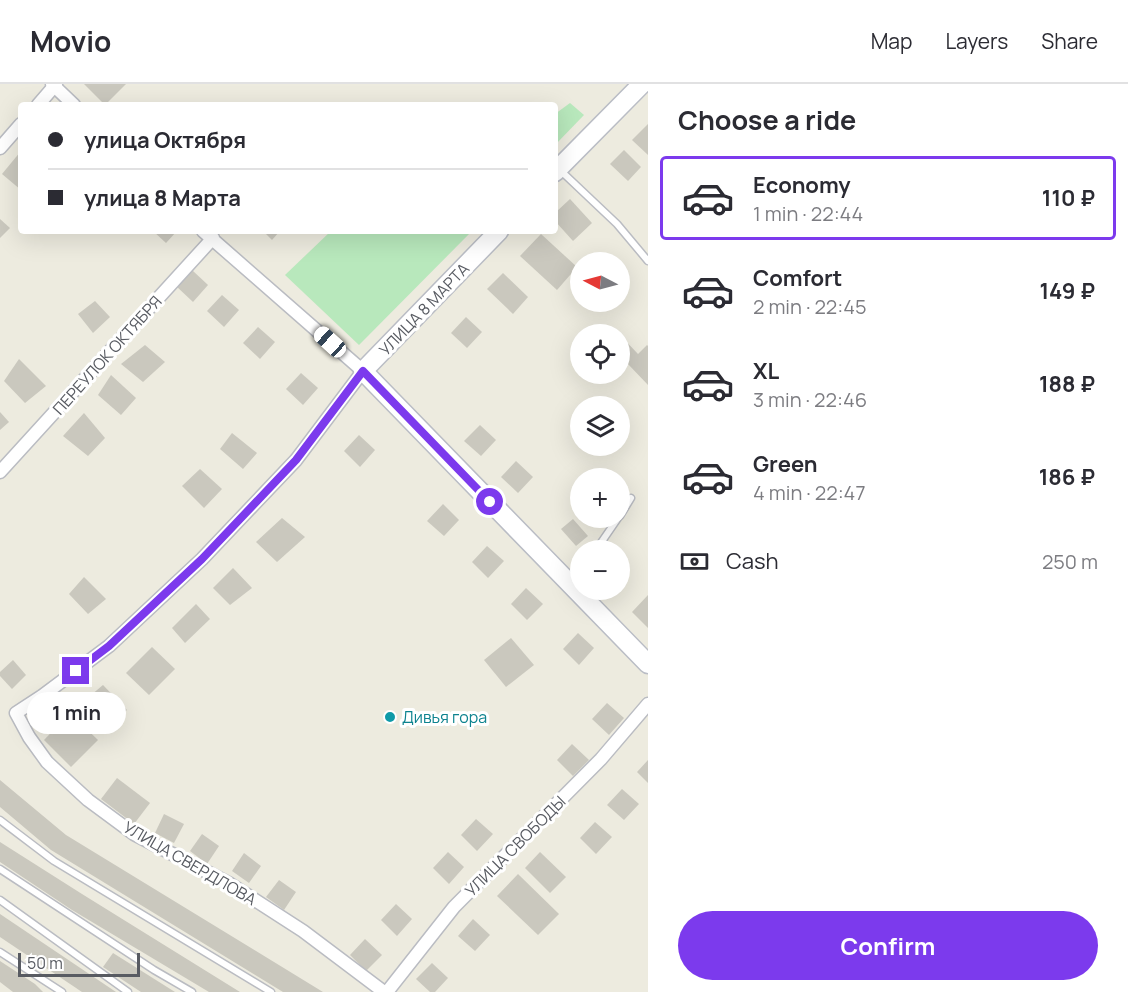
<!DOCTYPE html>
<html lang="en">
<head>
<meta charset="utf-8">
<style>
  :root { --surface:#fff; --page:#f7f7f7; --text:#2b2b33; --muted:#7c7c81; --line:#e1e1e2; --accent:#7c3aed }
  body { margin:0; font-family:Manrope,sans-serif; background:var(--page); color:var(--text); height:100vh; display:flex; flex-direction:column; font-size:22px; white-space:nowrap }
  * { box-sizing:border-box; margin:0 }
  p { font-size:20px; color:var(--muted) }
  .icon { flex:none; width:33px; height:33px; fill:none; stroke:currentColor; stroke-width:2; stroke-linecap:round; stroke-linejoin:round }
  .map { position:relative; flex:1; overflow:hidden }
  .side { display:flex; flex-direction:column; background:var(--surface); width:480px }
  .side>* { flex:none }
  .guide { position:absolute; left:18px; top:18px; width:540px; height:132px; border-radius:6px; box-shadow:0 6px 24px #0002; display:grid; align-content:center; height:132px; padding:0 30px; background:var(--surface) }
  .needle { width:39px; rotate:276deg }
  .tools { position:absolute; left:570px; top:168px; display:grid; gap:12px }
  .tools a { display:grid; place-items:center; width:60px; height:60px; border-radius:50%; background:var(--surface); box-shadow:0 6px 24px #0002; font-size:30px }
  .scale { position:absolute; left:18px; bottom:15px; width:122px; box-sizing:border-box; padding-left:6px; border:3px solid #585b62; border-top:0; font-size:16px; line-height:21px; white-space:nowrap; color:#585b62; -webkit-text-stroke:4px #fff; paint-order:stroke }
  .end { position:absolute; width:27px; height:27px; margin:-14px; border:8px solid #7c3aed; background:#fff; box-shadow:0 0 0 3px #fff }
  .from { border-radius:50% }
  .bubble { position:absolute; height:42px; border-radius:21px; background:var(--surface); box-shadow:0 6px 24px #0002; font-size:20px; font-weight:700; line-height:42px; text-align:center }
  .car { position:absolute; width:18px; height:36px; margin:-18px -9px; border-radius:8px; box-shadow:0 0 4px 2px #0007; background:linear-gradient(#fff 24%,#345 0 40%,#fff 0 76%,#345 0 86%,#fff 0) }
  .guide b { display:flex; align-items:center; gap:21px; height:57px; font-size:22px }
  .guide b+b { border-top:2px solid var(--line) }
  .guide i { width:15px; height:15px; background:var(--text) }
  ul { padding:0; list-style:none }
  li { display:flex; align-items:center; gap:18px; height:84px; margin:0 12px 9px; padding:0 18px; border:3px solid transparent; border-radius:6px }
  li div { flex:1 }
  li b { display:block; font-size:22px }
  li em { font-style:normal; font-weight:700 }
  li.current { border-color:var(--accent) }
  li>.icon { width:54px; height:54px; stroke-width:1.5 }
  h2 { padding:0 30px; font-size:27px; line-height:72px }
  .pay { display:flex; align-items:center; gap:15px; height:66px; padding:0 30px; font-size:22px }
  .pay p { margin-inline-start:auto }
  .button { display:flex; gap:12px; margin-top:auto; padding:12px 30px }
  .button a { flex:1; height:69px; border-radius:36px; background:var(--accent); color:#fff; font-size:24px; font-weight:700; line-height:69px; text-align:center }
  header { display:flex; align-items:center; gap:36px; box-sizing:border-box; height:84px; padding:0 30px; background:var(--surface); border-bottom:2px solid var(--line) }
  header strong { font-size:28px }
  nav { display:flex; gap:33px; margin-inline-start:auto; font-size:21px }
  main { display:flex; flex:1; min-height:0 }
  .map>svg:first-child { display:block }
</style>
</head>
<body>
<header>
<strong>Movio</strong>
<nav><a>Map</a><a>Layers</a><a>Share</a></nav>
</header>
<main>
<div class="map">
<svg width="648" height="908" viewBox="0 0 648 908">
  <rect width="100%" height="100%" fill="#edebdf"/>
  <g fill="#b8e8bc">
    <path d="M570,19L584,31L555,61V30Z"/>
    <path d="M331,147H472L359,261L285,191Z"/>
  </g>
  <g fill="#cac8be">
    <path d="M84,0H126L105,21Z"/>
    <path d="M648,40V71L632,56Z"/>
    <path d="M624,66L641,83L628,97L610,80Z"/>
    <path d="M21,67V106L2,90Z"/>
    <path d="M570,115L592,139L573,157L555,137V129Z"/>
    <path d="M0,135L10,144L0,154Z"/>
    <path d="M153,147H177L166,159Z"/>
    <path d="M263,147H280L272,156Z"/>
    <path d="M541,150L577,183L557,206L520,172Z"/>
    <path d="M192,186L208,201L193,218L176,202Z"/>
    <path d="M503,189L528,213L513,230L487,205Z"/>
    <path d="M222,211L239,226L224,243L207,227Z"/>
    <path d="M95,217L110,233L93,249L78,230Z"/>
    <path d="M466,233L482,248L467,264L451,249Z"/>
    <path d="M258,243L275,258L260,275L243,259Z"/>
    <path d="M620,251L638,270L647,261L648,262V301L628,280L620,289Z"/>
    <path d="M145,261L165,278L143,298L121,280Z"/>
    <path d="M19,275L46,302L25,319L4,297Z"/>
    <path d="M301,289L318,304L303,321L286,305Z"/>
    <path d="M111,291L136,314L121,331L98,311Z"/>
    <path d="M0,328L9,338L0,346Z"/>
    <path d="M84,329L105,354L88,372L63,352Z"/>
    <path d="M480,341L496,356L481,372L464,357Z"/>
    <path d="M232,349L257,369L243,385L220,365Z"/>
    <path d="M359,351L375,366L360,383L344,367Z"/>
    <path d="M516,377L533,393L518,409L501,393Z"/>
    <path d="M200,385L222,405L204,424L182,402Z"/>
    <path d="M443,420L459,436L444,452L427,437Z"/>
    <path d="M282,434L305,453L277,478L256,458Z"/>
    <path d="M573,435L588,452L576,462L561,445Z"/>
    <path d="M487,462L504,477L488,494L472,478Z"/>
    <path d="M233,484L252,504L230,521L213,504Z"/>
    <path d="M620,485L627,491L620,499Z"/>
    <path d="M84,493L106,515L88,530L69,510Z"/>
    <path d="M526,504L543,520L527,536L511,520Z"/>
    <path d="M648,511V544L632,528Z"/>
    <path d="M196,520L210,535L185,559L172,544Z"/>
    <path d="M578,549L594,564L579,581L563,565Z"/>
    <path d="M511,554L534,581L506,603L484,576Z"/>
    <path d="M152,563L175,585L149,611L126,589Z"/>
    <path d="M13,576L26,591L12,605L0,592V588Z"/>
    <path d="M103,601L127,626L106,643L84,617Z"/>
    <path d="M607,619L624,634L609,651L592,635Z"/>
    <path d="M70,629L98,656L71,683L44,656Z"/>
    <path d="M572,660L589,676L573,692L557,676Z"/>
    <path d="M648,676V699L637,688Z"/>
    <path d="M117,694L150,719L134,740L101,715Z"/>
    <path d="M0,696L66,751L323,908H283L51,766L0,723Z"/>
    <path d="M622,705L639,720L624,736L607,721Z"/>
    <path d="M164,730L184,740L174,759L155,749Z"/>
    <path d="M476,735L493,750L477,767L461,751Z"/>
    <path d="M595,738L612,753L596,770L580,754Z"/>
    <path d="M202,750L219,762L207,780L190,767Z"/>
    <path d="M0,758L82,810L240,908H209L72,826L0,778Z"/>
    <path d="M448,768L464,783L449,800L433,784Z"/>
    <path d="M540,768L566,793L550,809L525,784Z"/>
    <path d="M244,769L261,782L249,799L232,787Z"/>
    <path d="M518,790L559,830L538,851L497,812Z"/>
    <path d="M279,796L296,808L284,826L266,813Z"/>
    <path d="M396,820L412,835L397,852L381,836Z"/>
    <path d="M0,830L116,908H82L0,853Z"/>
    <path d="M473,835L490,851L475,867L458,852Z"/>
    <path d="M365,855L382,871L366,887L350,871Z"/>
    <path d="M113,869L175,908H141L103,883Z"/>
    <path d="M0,877L35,900L43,908H13L0,898Z"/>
    <path d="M432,879L448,894L435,908H430L416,895Z"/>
  </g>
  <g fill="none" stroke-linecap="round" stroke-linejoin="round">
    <defs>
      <g id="lane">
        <path d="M561,87L617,140L648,177"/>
        <path d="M620,432L631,414"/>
        <path d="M596,466L618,434"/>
        <path d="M570,499L580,486"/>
        <path d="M0,736L54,777L271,908"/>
        <path d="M0,785L154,886L192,908"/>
        <path d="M0,816L128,908"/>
        <path d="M0,868L62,908"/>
      </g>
      <g id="street">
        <path d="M52,0L74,21"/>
        <path d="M38,21L56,0"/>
        <path d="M0,64L21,40"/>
        <path d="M203,147L363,287L296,376L202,475L109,562L42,612L16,629L29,653L47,678L88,716L134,750L230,800L303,847L384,908"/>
        <path d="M0,388L213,154"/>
        <path d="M387,908L454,823L601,675L648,620"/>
      </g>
      <g id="secondary">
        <path d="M555,88L642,0"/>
        <path d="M499,147L363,287L648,580"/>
      </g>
    </defs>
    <use href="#lane" stroke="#babcc2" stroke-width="9"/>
    <use href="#street" stroke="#babcc2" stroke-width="15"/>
    <use href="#secondary" stroke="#babdc5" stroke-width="21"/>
    <use href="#lane" stroke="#fff" stroke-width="6"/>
    <use href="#street" stroke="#fff" stroke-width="12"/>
    <use href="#secondary" stroke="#fff" stroke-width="18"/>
  </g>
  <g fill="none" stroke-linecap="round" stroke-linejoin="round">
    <path stroke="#7c3aed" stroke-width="8" d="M76,587L109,562L202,475L296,376L363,287L490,418"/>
  </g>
  <circle fill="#0f9aa8" stroke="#fff" stroke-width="2" cx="390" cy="633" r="6"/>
  <g text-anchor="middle" stroke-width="6" stroke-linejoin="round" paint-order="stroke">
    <g font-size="16" fill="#585b62" stroke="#fff">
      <text transform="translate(424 225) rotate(-46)" y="6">УЛИЦА 8 МАРТА</text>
      <text transform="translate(107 271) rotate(-48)" y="6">ПЕРЕУЛОК ОКТЯБРЯ</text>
      <text transform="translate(515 762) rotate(-45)" y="6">УЛИЦА СВОБОДЫ</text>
      <text transform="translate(190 779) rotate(30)" y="6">УЛИЦА СВЕРДЛОВА</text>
    </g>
    <g font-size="16" fill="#0d838f" stroke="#fff" text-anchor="start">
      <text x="402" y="639">Дивья гора</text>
    </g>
  </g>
</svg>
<div class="tools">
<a><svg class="needle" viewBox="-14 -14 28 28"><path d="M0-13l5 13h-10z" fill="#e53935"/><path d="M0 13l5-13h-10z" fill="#7c7c81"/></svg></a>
<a><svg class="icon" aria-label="locate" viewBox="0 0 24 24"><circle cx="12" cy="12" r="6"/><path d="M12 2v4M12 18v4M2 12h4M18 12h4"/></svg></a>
<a><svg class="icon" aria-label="layers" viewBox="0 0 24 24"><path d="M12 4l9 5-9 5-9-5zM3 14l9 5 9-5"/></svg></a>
<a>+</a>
<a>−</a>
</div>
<div class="scale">50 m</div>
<i class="end from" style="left:490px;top:418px"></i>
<i class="end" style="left:76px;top:587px"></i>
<div class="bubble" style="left:27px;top:608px;width:99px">1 min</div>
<i class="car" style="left:330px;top:258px;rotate:312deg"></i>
<div class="guide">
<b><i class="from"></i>улица Октября</b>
<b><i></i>улица 8 Марта</b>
</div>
</div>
<section class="side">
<h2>Choose a ride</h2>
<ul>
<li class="current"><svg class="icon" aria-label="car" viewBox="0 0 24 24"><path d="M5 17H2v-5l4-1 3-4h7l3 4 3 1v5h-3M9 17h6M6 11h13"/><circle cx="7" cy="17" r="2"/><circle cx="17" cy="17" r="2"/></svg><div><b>Economy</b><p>1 min · 22:44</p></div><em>110 ₽</em></li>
<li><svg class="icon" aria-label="car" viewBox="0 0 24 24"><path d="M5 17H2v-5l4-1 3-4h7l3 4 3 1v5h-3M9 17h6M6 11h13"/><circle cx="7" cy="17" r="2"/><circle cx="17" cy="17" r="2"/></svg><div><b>Comfort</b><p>2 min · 22:45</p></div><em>149 ₽</em></li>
<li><svg class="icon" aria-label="car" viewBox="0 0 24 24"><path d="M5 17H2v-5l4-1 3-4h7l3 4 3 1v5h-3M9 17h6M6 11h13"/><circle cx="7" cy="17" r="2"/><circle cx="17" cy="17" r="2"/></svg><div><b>XL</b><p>3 min · 22:46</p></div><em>188 ₽</em></li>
<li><svg class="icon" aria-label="car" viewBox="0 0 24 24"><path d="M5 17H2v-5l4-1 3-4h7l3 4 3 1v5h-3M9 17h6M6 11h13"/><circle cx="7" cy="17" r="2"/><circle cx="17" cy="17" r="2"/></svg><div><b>Green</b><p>4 min · 22:47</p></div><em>186 ₽</em></li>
</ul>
<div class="pay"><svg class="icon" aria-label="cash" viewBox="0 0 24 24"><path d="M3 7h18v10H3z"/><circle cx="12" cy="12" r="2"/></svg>Cash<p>250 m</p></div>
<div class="button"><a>Confirm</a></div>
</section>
</main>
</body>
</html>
